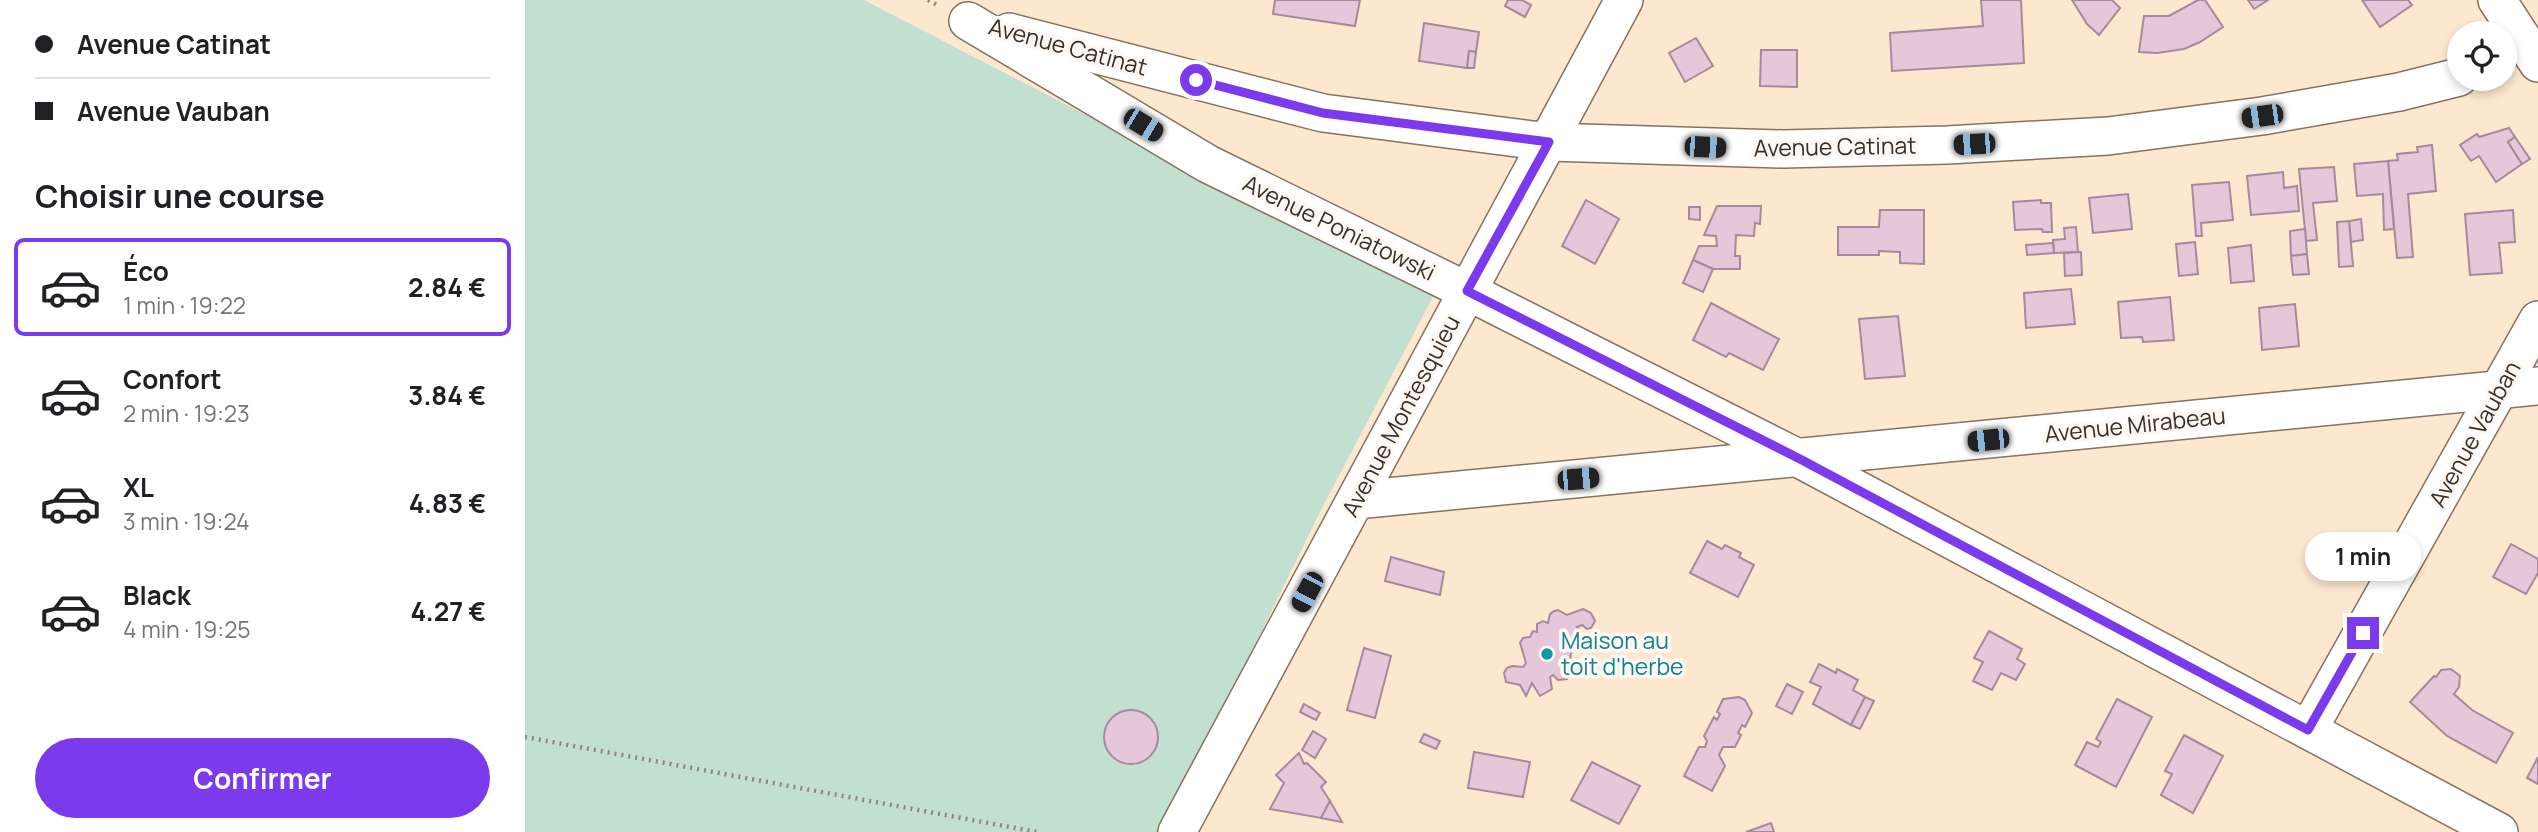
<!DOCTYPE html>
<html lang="fr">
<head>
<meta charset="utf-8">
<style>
  :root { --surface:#fff; --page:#f2f2f2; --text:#202124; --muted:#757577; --line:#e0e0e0; --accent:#7c3aed }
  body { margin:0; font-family:Manrope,sans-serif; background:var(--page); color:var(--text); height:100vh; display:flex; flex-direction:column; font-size:26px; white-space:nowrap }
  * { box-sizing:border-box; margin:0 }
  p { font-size:23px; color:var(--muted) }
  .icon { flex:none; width:38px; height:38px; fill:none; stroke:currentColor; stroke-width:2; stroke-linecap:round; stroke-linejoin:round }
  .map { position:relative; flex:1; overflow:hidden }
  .details { display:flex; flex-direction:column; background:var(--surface); width:525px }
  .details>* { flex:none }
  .hud { display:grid; align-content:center; height:154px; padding:0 35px; background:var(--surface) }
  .tools { position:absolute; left:1922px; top:21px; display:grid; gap:14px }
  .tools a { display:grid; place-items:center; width:70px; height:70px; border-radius:50%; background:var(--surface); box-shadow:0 4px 10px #0003; font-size:35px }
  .end { position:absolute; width:32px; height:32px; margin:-16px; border:9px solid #7c3aed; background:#fff; box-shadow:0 0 0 4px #fff }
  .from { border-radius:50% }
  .bubble { position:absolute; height:49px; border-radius:24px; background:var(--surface); box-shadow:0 4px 10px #0003; font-size:23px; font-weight:700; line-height:49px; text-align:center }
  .car { position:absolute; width:21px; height:42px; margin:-21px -10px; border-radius:9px; box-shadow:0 0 5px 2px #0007; background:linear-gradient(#222 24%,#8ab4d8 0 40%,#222 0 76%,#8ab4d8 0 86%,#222 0) }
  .hud b { display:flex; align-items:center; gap:24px; height:66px; font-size:26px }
  .hud b+b { border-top:2px solid var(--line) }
  .hud i { width:18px; height:18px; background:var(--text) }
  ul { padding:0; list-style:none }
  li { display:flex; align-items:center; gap:21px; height:98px; margin:0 14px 10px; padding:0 21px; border:4px solid transparent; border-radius:10px }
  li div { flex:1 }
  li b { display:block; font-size:26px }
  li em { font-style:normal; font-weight:700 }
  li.active { border-color:var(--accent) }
  li>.icon { width:63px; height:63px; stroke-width:1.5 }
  h2 { padding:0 35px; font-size:32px; line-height:84px }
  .primary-button { display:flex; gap:14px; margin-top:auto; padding:14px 35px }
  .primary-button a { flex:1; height:80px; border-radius:42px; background:var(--accent); color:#fff; font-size:28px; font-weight:700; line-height:80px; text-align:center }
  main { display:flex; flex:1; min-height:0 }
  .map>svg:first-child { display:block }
</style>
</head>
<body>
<main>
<section class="details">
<div class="hud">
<b><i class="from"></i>Avenue Catinat</b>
<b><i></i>Avenue Vauban</b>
</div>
<h2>Choisir une course</h2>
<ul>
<li class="active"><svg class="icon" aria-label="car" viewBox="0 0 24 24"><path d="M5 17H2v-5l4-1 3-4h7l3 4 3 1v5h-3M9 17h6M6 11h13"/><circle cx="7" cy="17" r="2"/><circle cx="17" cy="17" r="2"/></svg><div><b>Éco</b><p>1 min · 19:22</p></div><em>2.84 €</em></li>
<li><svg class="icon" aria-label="car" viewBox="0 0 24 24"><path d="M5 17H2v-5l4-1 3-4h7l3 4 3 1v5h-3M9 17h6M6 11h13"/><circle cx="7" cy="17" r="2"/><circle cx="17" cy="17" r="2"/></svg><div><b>Confort</b><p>2 min · 19:23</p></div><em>3.84 €</em></li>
<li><svg class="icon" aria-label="car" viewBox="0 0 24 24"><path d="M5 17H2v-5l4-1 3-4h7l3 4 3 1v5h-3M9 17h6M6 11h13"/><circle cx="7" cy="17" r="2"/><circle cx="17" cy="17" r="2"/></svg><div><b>XL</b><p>3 min · 19:24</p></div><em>4.83 €</em></li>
<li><svg class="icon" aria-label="car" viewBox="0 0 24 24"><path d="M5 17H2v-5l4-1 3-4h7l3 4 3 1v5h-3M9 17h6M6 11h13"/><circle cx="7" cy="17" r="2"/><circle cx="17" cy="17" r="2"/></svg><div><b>Black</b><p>4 min · 19:25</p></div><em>4.27 €</em></li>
</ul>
<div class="primary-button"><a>Confirmer</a></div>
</section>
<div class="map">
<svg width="2013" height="832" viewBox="0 0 2013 832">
  <rect width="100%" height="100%" fill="#fee7cf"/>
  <path fill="#c1e0cf" d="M0,0H339L909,295L797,508L638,832H0Z"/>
  <g fill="#e5c7d9" stroke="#a68a9b" stroke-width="2">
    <path d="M750,0H835L830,26L748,14Z"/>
    <path d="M983,0H997L1006,5L1000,17L980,6Z"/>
    <path d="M1456,0H1496L1499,63L1367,71L1365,33L1458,26Z"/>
    <path d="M1547,0H1587L1595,8L1574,35L1562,24Z"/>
    <path d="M1680,0L1698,27L1675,42L1659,49L1632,53L1614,52L1619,16H1644L1673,0Z"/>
    <path d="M1723,0H1743L1729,9Z"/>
    <path d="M1837,0H1883L1887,5L1855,27Z"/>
    <path d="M899,23L954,32L951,52L944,51L942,68L894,61Z"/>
    <path d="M1171,38L1188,66L1160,82L1144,53Z"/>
    <path d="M1236,50H1272V87L1235,86Z"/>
    <path d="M944,51L951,52L949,68H942Z"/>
    <path d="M1984,128L1990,137L1983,142L1997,164L1971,182L1954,156L1946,161L1935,145L1952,134L1954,137Z"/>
    <path d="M1990,137L2005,159L1997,164L1983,142Z"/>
    <path d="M1907,145L1911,191L1883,194L1888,257L1872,258L1863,161L1873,160L1872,154L1893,152L1892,147Z"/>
    <path d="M1863,161L1869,229L1859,230L1858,194L1832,196L1829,164Z"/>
    <path d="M1809,167L1812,201L1788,203L1792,240L1781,241L1774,169Z"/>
    <path d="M1758,172L1759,188L1772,186L1774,211L1726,215L1722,176Z"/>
    <path d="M1704,182L1708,220L1676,223L1677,236H1671L1667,185Z"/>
    <path d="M1603,194L1607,229L1568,233L1564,198Z"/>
    <path d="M1061,200L1094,219L1070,264L1037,246Z"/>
    <path d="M1516,200V203H1526L1527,232H1518L1517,229L1490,230L1488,202Z"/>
    <path d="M1192,206H1236L1235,224L1230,223L1229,236L1211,235L1210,256H1215V269H1188L1168,260L1174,246H1192L1191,236L1179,235Z"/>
    <path d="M1164,207H1175V220L1164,219Z"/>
    <path d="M1355,210H1399V264L1375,263V252L1354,251V255H1313V227H1354Z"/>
    <path d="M1988,210L1990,242L1974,243L1977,273L1945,275L1940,214Z"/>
    <path d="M1836,219L1838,240L1826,242L1824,221Z"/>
    <path d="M1824,221L1828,266L1814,267L1812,222Z"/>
    <path d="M1551,227L1553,252L1529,253L1528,240L1540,239L1539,228Z"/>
    <path d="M1780,229L1782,254L1766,256L1765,231Z"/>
    <path d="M1670,242L1673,274L1654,276L1651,244Z"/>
    <path d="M1528,243L1529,253L1502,255L1501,245Z"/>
    <path d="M1726,245L1729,281L1706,283L1703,248Z"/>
    <path d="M1556,252L1557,275L1540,276L1539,253Z"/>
    <path d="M1782,254L1784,274L1768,275L1766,256Z"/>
    <path d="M1168,260L1188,269L1178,292L1158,283Z"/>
    <path d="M1546,289L1550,324L1501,328L1499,293Z"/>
    <path d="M1645,297L1649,340L1618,342L1617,337L1596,338L1593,302Z"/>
    <path d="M1186,303L1254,339L1238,370L1204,353L1201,357L1168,340Z"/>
    <path d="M1770,304L1774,346L1737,350L1734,308Z"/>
    <path d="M1373,316L1380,376L1340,379L1334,319Z"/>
    <path d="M1182,541L1197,549L1200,545L1216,553L1214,557L1229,565L1213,597L1165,573Z"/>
    <path d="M1986,544L2013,559V573L2001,594L1968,577Z"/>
    <path d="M866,557L919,572L915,595L860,581Z"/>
    <path d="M1058,609L1066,613L1070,621L1066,628L1062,629L1057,625L1052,627L1056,631L1053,636L1055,645L1047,647L1042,679L1033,680L1028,675L1025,677L1027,689L1015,696L1007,683L1001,696L995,685L981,682L979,673L982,668L987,666L998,667L1001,663L995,643L998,638L1005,637L1008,631L1012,632V624L1018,621L1023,623L1025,614L1029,611L1033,610L1042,615Z"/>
    <path d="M1464,631L1497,649L1492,659L1500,664L1491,680L1476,673L1467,690L1448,681L1458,662L1449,658Z"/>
    <path d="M839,648L866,656L850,718L822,710Z"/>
    <path d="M1294,664L1311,673L1312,669L1333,680L1328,690L1340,697L1326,725L1288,704L1296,687L1285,682Z"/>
    <path d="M1926,669L1935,676L1934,687L1929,694L1947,710L1988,733L1971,763L1922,736L1885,702L1909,676L1911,677L1916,670Z"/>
    <path d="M1262,684L1278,692L1267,714L1251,706Z"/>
    <path d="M1214,697L1220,700L1227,713L1220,727L1217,725L1213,733L1216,735L1210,747H1198L1194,755L1200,766L1187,791L1159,776L1174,747H1180L1182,741L1179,736L1189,717L1192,720L1195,714L1192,712L1198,699Z"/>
    <path d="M1340,697L1349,701L1335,729L1326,725Z"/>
    <path d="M1592,699L1627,717L1591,787L1550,765L1562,742L1573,747L1576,742L1571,739Z"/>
    <path d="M779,704L795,713L791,720L775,712Z"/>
    <circle cx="606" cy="737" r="27"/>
    <path d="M788,731L801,739L790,758L777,750Z"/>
    <path d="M899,734L915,741L911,749L895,742Z"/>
    <path d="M1659,735L1698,756L1668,813L1636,795L1647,774L1640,771Z"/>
    <path d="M949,752L1005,762L998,797L943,788Z"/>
    <path d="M774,753L779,764L782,763L801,782L796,787L805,801L796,818L745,809L759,783L751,775Z"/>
    <path d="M2013,757V784L2002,778Z"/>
    <path d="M1067,762L1115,786L1094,824L1046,800Z"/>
    <path d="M805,801L817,822L796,818Z"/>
    <path d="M1246,823L1249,832H1221Z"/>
  </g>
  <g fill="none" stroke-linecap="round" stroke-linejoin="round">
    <defs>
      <g id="minor">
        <path d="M1972,0L2013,63"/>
        <path d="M443,21L683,164L942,291L1275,459L1974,832"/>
        <path d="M484,32L798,113L1024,142L1258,149L1422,145L1583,136L1737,116L1874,92L1934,77"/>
        <path d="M831,500L2013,386"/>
        <path d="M1783,730L2013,320"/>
        <path d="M652,832L1099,0"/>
      </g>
    </defs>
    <use href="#minor" stroke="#86725d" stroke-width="40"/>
    <g stroke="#938474" stroke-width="4.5" stroke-dasharray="2 5" stroke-linecap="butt">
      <path d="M403,0L414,6"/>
      <path d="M0,737L512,832"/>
    </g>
    <use href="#minor" stroke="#fff" stroke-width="37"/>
  </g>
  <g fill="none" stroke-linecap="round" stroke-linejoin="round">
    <path stroke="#7c3aed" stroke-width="9" d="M671,80L798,113L1024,142L942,291L1275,459L1783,730L1838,633"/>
  </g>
  <circle fill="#0f9aa8" stroke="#fdf8f3" stroke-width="2.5" cx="1022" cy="654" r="7"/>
  <g text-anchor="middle" stroke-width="7" stroke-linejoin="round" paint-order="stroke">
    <g font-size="23" fill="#393027" stroke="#fdf8f3">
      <text transform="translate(543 47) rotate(15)" y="8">Avenue Catinat</text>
      <text transform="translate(1310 147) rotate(-1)" y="8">Avenue Catinat</text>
      <text transform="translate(814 228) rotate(26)" y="8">Avenue Poniatowski</text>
      <text transform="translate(876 416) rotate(-62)" y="8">Avenue Montesquieu</text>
      <text transform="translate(1610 425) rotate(-6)" y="8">Avenue Mirabeau</text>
      <text transform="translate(1950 434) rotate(-61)" y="8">Avenue Vauban</text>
    </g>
    <g font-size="23" fill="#0d838f" stroke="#fdf8f3" text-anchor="start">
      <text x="1036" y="649">Maison au<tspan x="1036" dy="26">toit d'herbe</tspan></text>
    </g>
  </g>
</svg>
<div class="tools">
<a><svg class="icon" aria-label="locate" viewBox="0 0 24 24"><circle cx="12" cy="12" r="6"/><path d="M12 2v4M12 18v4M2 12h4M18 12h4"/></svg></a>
</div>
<i class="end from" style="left:671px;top:80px"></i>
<i class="end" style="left:1838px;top:633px"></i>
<div class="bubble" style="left:1780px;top:532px;width:116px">1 min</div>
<i class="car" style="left:1737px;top:116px;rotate:262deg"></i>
<i class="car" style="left:618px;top:125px;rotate:121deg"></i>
<i class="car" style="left:1449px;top:144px;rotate:267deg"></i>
<i class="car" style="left:1180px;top:147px;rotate:92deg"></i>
<i class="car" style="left:1463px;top:440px;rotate:264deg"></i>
<i class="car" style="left:1053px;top:479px;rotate:85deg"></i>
<i class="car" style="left:782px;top:592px;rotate:208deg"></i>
</div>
</main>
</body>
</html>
